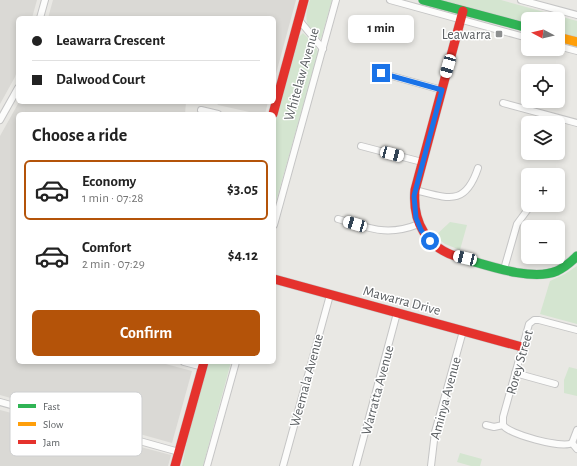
<!DOCTYPE html>
<html lang="en">
<head>
<meta charset="utf-8">
<style>
  :root { --surface:#fff; --page:#f2f2f2; --text:#222; --muted:#767676; --line:#e0e0e0; --accent:#b45309 }
  body { margin:0; font-family:"Alegreya Sans",sans-serif; background:var(--page); color:var(--text); height:100vh; display:flex; flex-direction:column; font-size:15px; white-space:nowrap }
  * { box-sizing:border-box; margin:0 }
  p { font-size:13px; color:var(--muted) }
  .icon { flex:none; width:22px; height:22px; fill:none; stroke:currentColor; stroke-width:2; stroke-linecap:round; stroke-linejoin:round }
  .map { position:relative; flex:1; overflow:hidden }
  .sheet { position:absolute; left:16px; top:112px; width:260px; height:252px; display:flex; flex-direction:column; background:var(--surface); border-radius:6px; box-shadow:0 2px 6px #0003 }
  .sheet>* { flex:none }
  .guide { position:absolute; left:16px; top:16px; width:260px; height:88px; border-radius:6px; box-shadow:0 2px 6px #0003; display:grid; align-content:center; height:88px; padding:0 16px; background:var(--surface) }
  .needle { width:26px; rotate:277deg }
  .controls { position:absolute; left:521px; top:12px; display:grid; gap:8px }
  .controls a { display:grid; place-items:center; width:44px; height:44px; border-radius:6px; background:var(--surface); box-shadow:0 2px 6px #0003; font-size:20px }
  .end { position:absolute; width:18px; height:18px; margin:-9px; border:5px solid #1a73e8; background:#fff; box-shadow:0 0 0 2px #fff }
  .from { border-radius:50% }
  .bubble { position:absolute; height:28px; border-radius:6px; background:var(--surface); box-shadow:0 2px 6px #0003; font-size:13px; font-weight:600; line-height:28px; text-align:center }
  .car { position:absolute; width:12px; height:24px; margin:-12px -6px; border-radius:5px; box-shadow:0 0 3px 1px #0007; background:linear-gradient(#fff 24%,#345 0 40%,#fff 0 76%,#345 0 86%,#fff 0) }
  .guide b { display:flex; align-items:center; gap:14px; height:38px; font-size:15px }
  .guide b+b { border-top:1px solid var(--line) }
  .guide i { width:10px; height:10px; background:var(--text) }
  ul { padding:0; list-style:none }
  li { display:flex; align-items:center; gap:12px; height:60px; margin:0 8px 6px; padding:0 8px; border:2px solid transparent; border-radius:6px }
  li div { flex:1 }
  li b { display:block; font-size:15px }
  li em { font-style:normal; font-weight:600 }
  li.active { border-color:var(--accent) }
  li>.icon { width:36px; height:36px; stroke-width:1.5 }
  h2 { padding:0 16px; font-size:18px; line-height:48px }
  .button { display:flex; gap:8px; margin-top:auto; padding:8px 16px }
  .button a { flex:1; height:46px; border-radius:6px; background:var(--accent); color:#fff; font-size:16px; font-weight:600; line-height:46px; text-align:center }
  .map>svg:first-child { display:block }
</style>
</head>
<body>
<div class="map">
<svg width="577" height="466" viewBox="0 0 577 466">
  <rect width="100%" height="100%" fill="#e9e8e4"/>
  <g fill="#dad9d5">
    <path d="M0,0H37L32,18H18V68L15,77L0,104Z"/>
    <path d="M53,0H296L274,81V18H48Z"/>
    <path d="M19,102H186L185,114H18V362H158L192,371L172,443L0,395V136Z"/>
    <path d="M216,102H268L265,114H258L218,105Z"/>
    <path d="M0,410L171,455L168,466H0Z"/>
  </g>
  <g fill="#d4e5d0">
    <path d="M310,0H332L321,39C304,27 304,18 310,0Z"/>
    <path d="M442,0H501L577,21V37L558,32V19H528V23Z"/>
    <path d="M303,33L315,45L318,52L274,209V126L299,37Z"/>
    <path d="M450,222L467,225L460,250L445,244L435,236Z"/>
    <path d="M577,266V324L540,314L550,281L565,274Z"/>
    <path d="M208,362H231L203,466H182L189,431Z"/>
    <path d="M569,367L577,369V396L564,393V380Z"/>
    <path d="M460,453L482,459L480,466H471L457,462Z"/>
  </g>
  <g fill="none" stroke-linecap="round" stroke-linejoin="round">
    <defs>
      <g id="street">
        <path d="M390,0L528,38"/>
        <path d="M521,0L577,15"/>
        <path d="M40,18L45,0"/>
        <path d="M299,20L323,49"/>
        <path d="M558,46L577,51"/>
        <path d="M381,73L442,90"/>
        <path d="M503,103L577,123"/>
        <path d="M201,110L218,114"/>
        <path d="M0,120L18,88"/>
        <path d="M361,146L422,162"/>
        <path d="M415,190C448,198 465,207 478,168"/>
        <path d="M338,219C370,228 386,237 419,224"/>
        <path d="M274,225L336,0"/>
        <path d="M504,269L517,224L531,205"/>
        <path d="M184,362L203,367"/>
        <path d="M515,373L555,384"/>
        <path d="M0,402L179,452"/>
        <path d="M486,425L494,427L503,425C508,434 562,449 572,443L577,449"/>
        <path d="M503,425V417L529,324L534,320H539L577,330"/>
        <path d="M572,443L577,430"/>
        <path d="M207,466L236,362"/>
        <path d="M283,466L330,295"/>
        <path d="M356,466L397,313"/>
        <path d="M431,466L435,432L463,331"/>
      </g>
      <g id="fast">
        <path d="M423,0L528,28"/>
        <path d="M458,257C484,264 531,282 557,271C565,267 571,262 577,256"/>
      </g>
      <path id="slow" d="M558,37L577,42"/>
      <g id="jam">
        <path d="M273,114L304,0"/>
        <path d="M458,257C427,248 412,222 415,190L463,11"/>
        <path d="M274,279L522,347"/>
        <path d="M175,466L204,362"/>
      </g>
    </defs>
    <use href="#street" stroke="#c5c5c5" stroke-width="8"/>
    <use href="#fast" stroke="#c6c6c6" stroke-width="10"/>
    <use href="#slow" stroke="#c6c6c6" stroke-width="10"/>
    <use href="#jam" stroke="#c6c6c6" stroke-width="10"/>
    <use href="#street" stroke="#fcfcfb" stroke-width="6"/>
    <use href="#fast" stroke="#30b455" stroke-width="9"/>
    <use href="#slow" stroke="#ff9f0a" stroke-width="9"/>
    <use href="#jam" stroke="#e5322d" stroke-width="9"/>
  </g>
  <g fill="none" stroke-linecap="round" stroke-linejoin="round">
    <path stroke="#1a73e8" stroke-width="5" d="M381,73L442,90L414,196L416,218L421,230L430,241"/>
  </g>
  <rect fill="#8c8e8f" stroke="#fff" stroke-width="1.5" x="495" y="30" width="8" height="8" rx="2"/>
  <g text-anchor="middle" stroke-width="3" stroke-linejoin="round" paint-order="stroke">
    <g font-size="14" fill="#5a5e61" stroke="#fff" text-anchor="end">
      <text x="491" y="39">Leawarra</text>
    </g>
    <g font-size="14" fill="#5a5e61" stroke="#fff">
      <text transform="translate(301 74) rotate(-74)" y="5">Whitelaw Avenue</text>
      <text transform="translate(402 300) rotate(15)" y="5">Mawarra Drive</text>
      <text transform="translate(519 362) rotate(-74)" y="5">Rorey Street</text>
      <text transform="translate(306 380) rotate(-75)" y="5">Weemala Avenue</text>
      <text transform="translate(377 390) rotate(-75)" y="5">Warratta Avenue</text>
      <text transform="translate(445 398) rotate(-75)" y="5">Aminya Avenue</text>
    </g>
  </g>
  <rect x="10" y="392" width="132" height="64" rx="6" fill="#fff" stroke="#cecfd0" stroke-width="1"/>
  <rect x="18" y="404" width="18" height="4" fill="#30b455"/>
  <rect x="18" y="422" width="18" height="4" fill="#ff9f0a"/>
  <rect x="18" y="440" width="18" height="4" fill="#e5322d"/>
  <g font-size="11" fill="#5a5e61">
    <text x="43" y="410">Fast</text>
    <text x="43" y="428">Slow</text>
    <text x="43" y="446">Jam</text>
  </g>
</svg>
<div class="controls">
<a><svg class="needle" viewBox="-14 -14 28 28"><path d="M0-13l5 13h-10z" fill="#e53935"/><path d="M0 13l5-13h-10z" fill="#767676"/></svg></a>
<a><svg class="icon" aria-label="locate" viewBox="0 0 24 24"><circle cx="12" cy="12" r="6"/><path d="M12 2v4M12 18v4M2 12h4M18 12h4"/></svg></a>
<a><svg class="icon" aria-label="layers" viewBox="0 0 24 24"><path d="M12 4l9 5-9 5-9-5zM3 14l9 5 9-5"/></svg></a>
<a>+</a>
<a>−</a>
</div>
<i class="end from" style="left:430px;top:241px"></i>
<i class="end" style="left:381px;top:73px"></i>
<div class="bubble" style="left:348px;top:15px;width:66px">1 min</div>
<i class="car" style="left:448px;top:66px;rotate:196deg"></i>
<i class="car" style="left:392px;top:154px;rotate:105deg"></i>
<i class="car" style="left:355px;top:224px;rotate:286deg"></i>
<i class="car" style="left:465px;top:258px;rotate:284deg"></i>
<div class="guide">
<b><i class="from"></i>Leawarra Crescent</b>
<b><i></i>Dalwood Court</b>
</div>
<section class="sheet">
<h2>Choose a ride</h2>
<ul>
<li class="active"><svg class="icon" aria-label="car" viewBox="0 0 24 24"><path d="M5 17H2v-5l4-1 3-4h7l3 4 3 1v5h-3M9 17h6M6 11h13"/><circle cx="7" cy="17" r="2"/><circle cx="17" cy="17" r="2"/></svg><div><b>Economy</b><p>1 min · 07:28</p></div><em>$3.05</em></li>
<li><svg class="icon" aria-label="car" viewBox="0 0 24 24"><path d="M5 17H2v-5l4-1 3-4h7l3 4 3 1v5h-3M9 17h6M6 11h13"/><circle cx="7" cy="17" r="2"/><circle cx="17" cy="17" r="2"/></svg><div><b>Comfort</b><p>2 min · 07:29</p></div><em>$4.12</em></li>
</ul>
<div class="button"><a>Confirm</a></div>
</section>
</div>
</body>
</html>
